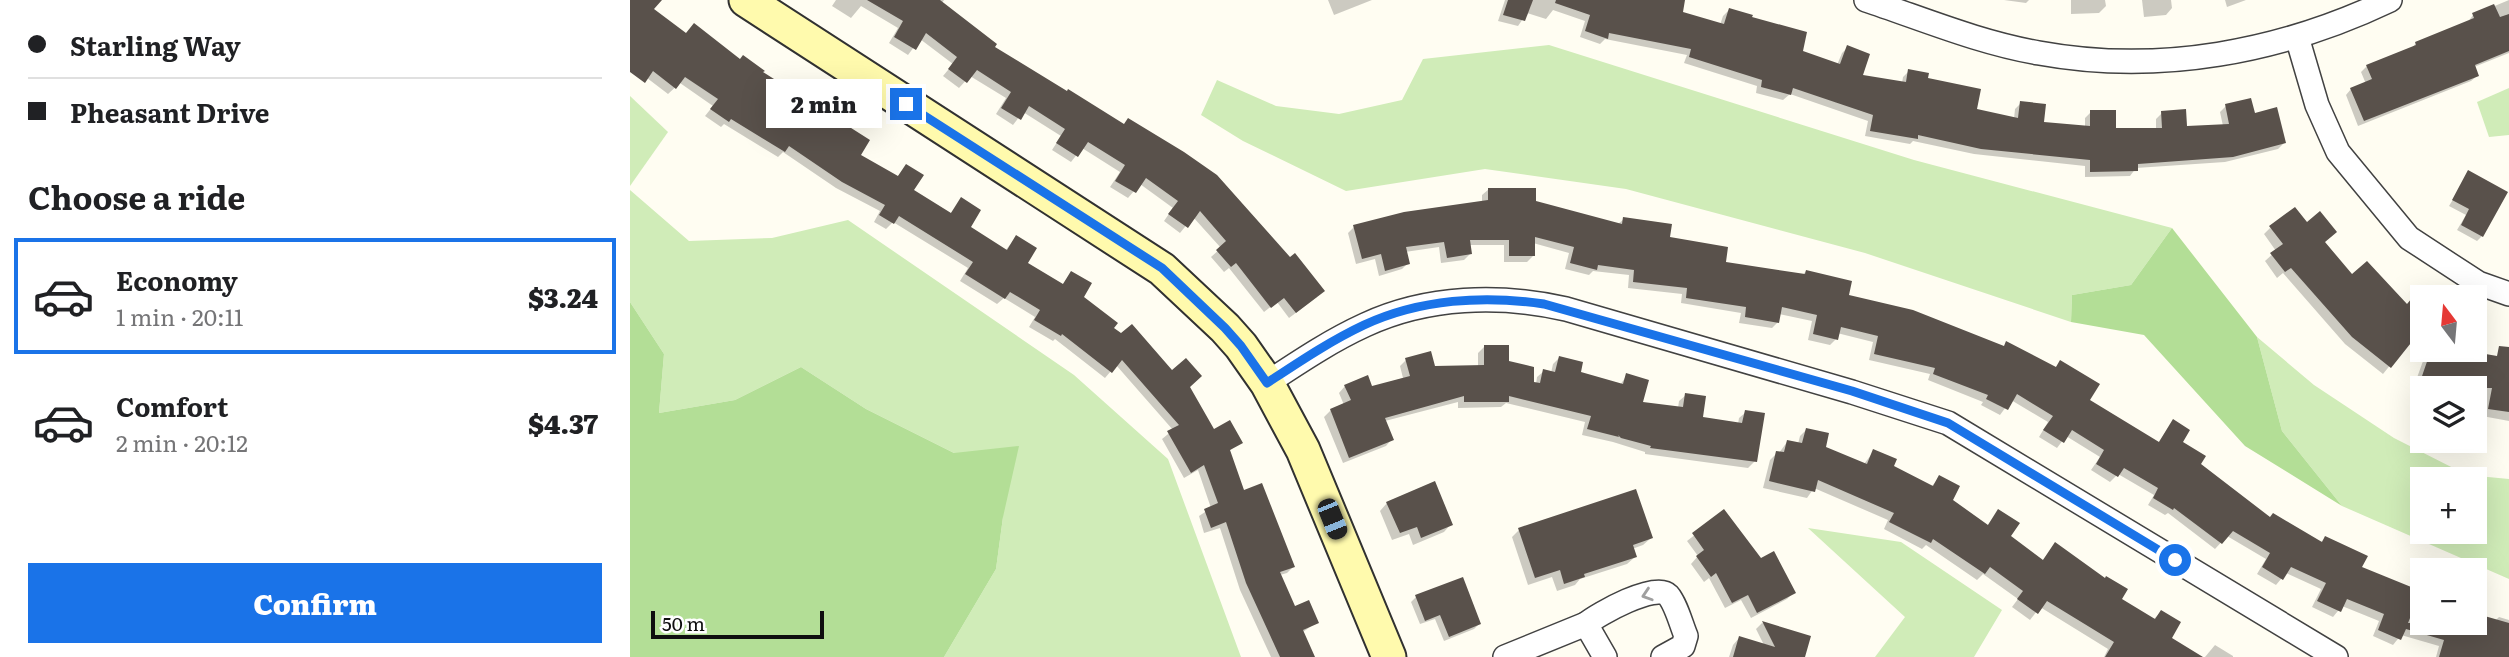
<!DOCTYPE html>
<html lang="en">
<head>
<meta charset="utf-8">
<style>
  :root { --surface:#fff; --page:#f6f6f6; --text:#202124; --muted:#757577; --line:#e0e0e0; --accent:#1a73e8 }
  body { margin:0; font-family:Literata,serif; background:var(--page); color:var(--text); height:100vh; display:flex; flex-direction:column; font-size:26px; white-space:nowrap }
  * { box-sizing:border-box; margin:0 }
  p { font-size:23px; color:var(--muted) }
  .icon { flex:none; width:38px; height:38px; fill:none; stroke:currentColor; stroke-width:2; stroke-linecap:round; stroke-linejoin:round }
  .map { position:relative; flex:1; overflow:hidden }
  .drawer { display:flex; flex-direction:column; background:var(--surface); width:630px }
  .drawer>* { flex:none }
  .banner { display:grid; align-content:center; height:154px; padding:0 28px; background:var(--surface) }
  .needle { width:46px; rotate:344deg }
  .tools { position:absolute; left:1780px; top:285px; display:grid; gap:14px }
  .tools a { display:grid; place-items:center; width:77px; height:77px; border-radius:0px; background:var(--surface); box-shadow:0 7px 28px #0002; font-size:35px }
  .scale { position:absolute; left:21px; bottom:18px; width:173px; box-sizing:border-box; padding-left:7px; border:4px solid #0f0f0f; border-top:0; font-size:19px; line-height:24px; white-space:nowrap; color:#0f0f0f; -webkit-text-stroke:5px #fff; paint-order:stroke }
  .end { position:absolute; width:32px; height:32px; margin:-16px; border:9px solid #1a73e8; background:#fff; box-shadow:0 0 0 4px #fff }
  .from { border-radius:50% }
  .bubble { position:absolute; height:49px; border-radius:0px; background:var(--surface); box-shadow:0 7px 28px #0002; font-size:23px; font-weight:800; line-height:49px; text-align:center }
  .car { position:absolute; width:21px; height:42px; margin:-21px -10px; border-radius:9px; box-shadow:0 0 5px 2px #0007; background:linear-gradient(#222 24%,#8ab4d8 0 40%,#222 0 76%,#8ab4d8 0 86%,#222 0) }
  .banner b { display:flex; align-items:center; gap:24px; height:66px; font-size:26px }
  .banner b+b { border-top:2px solid var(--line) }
  .banner i { width:18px; height:18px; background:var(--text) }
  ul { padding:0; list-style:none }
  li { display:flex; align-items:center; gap:21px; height:116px; margin:0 14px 10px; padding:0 14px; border:4px solid transparent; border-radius:0px }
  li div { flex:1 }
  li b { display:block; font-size:26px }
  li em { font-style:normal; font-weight:800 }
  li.active { border-color:var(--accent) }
  li>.icon { width:63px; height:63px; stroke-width:1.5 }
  h2 { padding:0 28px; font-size:32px; line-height:84px }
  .action { display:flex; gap:14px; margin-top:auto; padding:14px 28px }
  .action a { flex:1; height:80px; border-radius:0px; background:var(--accent); color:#fff; font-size:28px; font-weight:800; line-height:80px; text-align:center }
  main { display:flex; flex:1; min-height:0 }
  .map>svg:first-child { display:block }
</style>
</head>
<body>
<main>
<section class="drawer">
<div class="banner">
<b><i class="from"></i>Starling Way</b>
<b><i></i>Pheasant Drive</b>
</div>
<h2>Choose a ride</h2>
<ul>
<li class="active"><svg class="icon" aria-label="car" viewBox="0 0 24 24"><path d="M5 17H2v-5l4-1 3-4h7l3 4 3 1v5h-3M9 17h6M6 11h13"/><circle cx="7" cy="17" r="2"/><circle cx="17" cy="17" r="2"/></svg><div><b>Economy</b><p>1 min · 20:11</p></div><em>$3.24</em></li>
<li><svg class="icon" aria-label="car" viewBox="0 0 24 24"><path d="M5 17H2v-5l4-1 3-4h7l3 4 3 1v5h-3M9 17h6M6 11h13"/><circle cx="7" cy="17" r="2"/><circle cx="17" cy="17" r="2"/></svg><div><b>Comfort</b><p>2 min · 20:12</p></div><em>$4.37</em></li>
</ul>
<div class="action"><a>Confirm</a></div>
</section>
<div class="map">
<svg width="1879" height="657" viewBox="0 0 1879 657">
  <rect width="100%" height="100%" fill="#fffdf2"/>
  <g fill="#d0ecb8" fill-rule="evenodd">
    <path d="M919,45L1284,160L1542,228L1501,285L1442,295L1441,322L1235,253L996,189L855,169L716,191L613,141L571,115L587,80L646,106L709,114L772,100L793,59Z"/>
    <path d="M1879,88V135L1859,137L1847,102Z"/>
    <path d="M0,96L38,132L0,186Z"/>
    <path d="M0,190L59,241L142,238L218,220L444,375L538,459L611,657H314L366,569L373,517L324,453L236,409L171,367L105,400L29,413L34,354L0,302Z"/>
    <path d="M1627,337L1684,385L1764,438L1837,475L1879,479V579L1712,506L1652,431ZM1792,480H1844V532H1792Z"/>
    <path d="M1178,528L1271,542L1372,610L1344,657H1245L1275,617Z"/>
  </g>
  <g fill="#b3de96">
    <path d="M1542,228L1627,337L1652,431L1712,506L1615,446L1514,335L1441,322L1442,295L1501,285Z"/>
    <path d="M0,302L34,354L29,413L105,400L171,367L236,409L324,453L389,446L373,517L366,569L314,657H0Z"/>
  </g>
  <g fill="#0003">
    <path d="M0,0H22V9L56,35L131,73L228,155L267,177L276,166L282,191L320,214L331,200L338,227L375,251L386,237L395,264L432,285L442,273L452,297L482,328L558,387L583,432L610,442L598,452L613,492L663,567L657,573L650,575L664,608L687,622L673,632L683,657H641L610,590L590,528L574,533L569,516L581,508L568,470L554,478L532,439L543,430L486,365L475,378L425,339L423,341L399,327L405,317L374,298L367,304L330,281L338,268L263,222L256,229L244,222L250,211L206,188L153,152L148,157L94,124L91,127L75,116L83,106L50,83L38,94L0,65Z"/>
    <path d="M206,0H314L312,3L362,48L687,297L659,318L647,302L634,312L599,268L594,272L581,257L591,248L563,217L550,233L534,221L543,208L510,184L498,198L480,187L490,172L452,148L441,162L422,150L431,136L393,112L383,125L366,114L376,98L340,76L329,88L313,76L323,64L290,39L278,55L259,43L268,28L231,6L221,18L202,6Z"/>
    <path d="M698,0H742L704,15Z"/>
    <path d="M875,0H1053L1051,13L1090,25L1093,16L1099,10L1120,19L1170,52L1207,65L1212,53L1218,47L1230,76L1272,83L1273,77L1279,71L1296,79L1345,110L1384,119L1385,109L1391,103L1412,123L1455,128V118L1461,112L1484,130H1526V119L1532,113L1556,128L1593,126L1590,112L1596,106L1624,115L1654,143L1648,149L1595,162L1506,168L1500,176L1455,177V166L1344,154L1283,141L1280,144L1235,136L1238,121L1160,94L1153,100L1126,93L1127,86L1054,63L1057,55L975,39L970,44L950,37L955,21L923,10L916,19L897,13L888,26L868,21Z"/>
    <path d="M1374,0H1399L1396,3Z"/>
    <path d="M1441,0H1475L1476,6L1469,13L1441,14Z"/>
    <path d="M1512,0H1541L1542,8L1536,15L1514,17Z"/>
    <path d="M1595,0H1616L1597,7Z"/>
    <path d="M1879,0V53L1844,67L1847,76L1841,81L1728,126L1716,95L1721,89L1736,84L1731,72L1737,66L1782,48L1786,43L1838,22L1843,15Z"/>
    <path d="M1839,173L1852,236L1847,241L1827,230L1836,215L1819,206Z"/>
    <path d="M859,189L988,224L994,219L1094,263L1172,276L1176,271L1216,296L1425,368L1430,362L1458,401L1528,443L1543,421L1551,443L1568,465L1639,518L1690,543L1695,538L1730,568L1792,599V623H1844L1865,621L1869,617L1879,620V657H1806L1809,646L1771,635L1763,645L1743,636L1749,621L1712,606L1703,617L1682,607L1691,589L1656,573L1646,585L1627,574L1636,559L1597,536L1585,549L1538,513L1535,515L1518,505L1524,495L1488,474L1480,482L1461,470L1470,457L1436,436L1427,448L1409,437L1418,422L1381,400L1370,415L1351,405L1353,402L1298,380L1300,374L1239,360L1243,342L1207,333L1206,339L1200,345L1178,340L1182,321L1149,314L1148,322L1142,328L1109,323L1111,313L1051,303L1052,294L998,288L999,275L963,271L959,275L935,269L939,253L903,243V256L897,262H874V245H839L840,254L834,260L811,263L809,247L775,252L778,263L772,269L749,276L745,259L726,264L718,233L724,227L852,202V195Z"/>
    <path d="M1640,228L1776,306L1792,308V326L1753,374L1715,344L1653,273L1647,278L1635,261L1646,251L1634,234Z"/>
    <path d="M1844,336L1853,339L1848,355L1879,359V421L1852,416L1853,410L1844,407V388L1792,389L1784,386L1797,350H1844Z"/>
    <path d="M854,347L877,362L902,384H906L907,377L914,371L921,373L923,364L929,358L949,373L990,385L997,375L1011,403L1048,408L1049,401L1056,395L1071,419L1108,424L1109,418L1116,412L1125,461L1118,468L1015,454V452L983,442L952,435L955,422L876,403L871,407L828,408V402L755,421L762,439L756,446L713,463L694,417L701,410L714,405L709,393L715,386L741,388L773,378L770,366L776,360L804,367H848V353Z"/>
    <path d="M1177,429L1194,448L1234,464L1244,451L1262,466L1301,487L1309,478L1320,501L1357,526L1368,511L1378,537L1412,561L1419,552L1523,620L1531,612L1539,638L1570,657H1474L1478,649L1410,607L1400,620L1382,607L1388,599L1353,574L1347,580L1296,545L1292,549L1254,529L1258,520L1184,488L1177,498L1133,488L1140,460L1147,453H1149L1157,442L1168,444L1170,436Z"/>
    <path d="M757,503L821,524L814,532L783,545L779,534L762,540L750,511Z"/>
    <path d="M1094,512L1130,560L1163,593L1157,599L1121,618L1111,600L1095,608L1079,578L1074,582L1061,564L1068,556L1057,541Z"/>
    <path d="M889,530L1021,538L1013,545L1002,549L1005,557L997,564L950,579L945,585L927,591L922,577L898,585L882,537Z"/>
    <path d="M786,597L849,624L844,629L814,641L805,619L790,624L781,602Z"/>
    <path d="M1132,623L1179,637L1173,657H1099L1103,645L1109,638L1134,645L1126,629Z"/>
    <path d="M1585,645L1603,656V657H1575Z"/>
  </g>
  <g fill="#59514b">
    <path d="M0,0H32L24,9L56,33L64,23L110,59L113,55L135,71L133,72L240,140L231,155L268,176L276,164L294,175L284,190L321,213L331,197L351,210L341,227L377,250L386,235L407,248L398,263L433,284L441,271L462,283L454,297L488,323L484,328L491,333L502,324L542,370L556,358L572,376L560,387L584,429L600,420L613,443L600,450L614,490L632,483L665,567L650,572L665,606L679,600L689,623L673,630L685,657H650L616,583L596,522L581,528L574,509L588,503L574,465L561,473L537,431L549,425L492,360L482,373L432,334L431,336L404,320L410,310L380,292L375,299L335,274L343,262L269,216L264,224L249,215L255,205L212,182L159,146L155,152L101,119L99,122L80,109L88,99L55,77L46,89L23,71L15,83L0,72Z"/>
    <path d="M237,0H310L367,44L365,47L437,91L438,89L494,124L498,118L554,152L587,175L660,257L665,253L695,291L666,313L654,298L641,308L606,263L601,267L586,250L596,241L570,211L558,228L538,214L548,201L516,178L506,193L485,181L495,165L458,142L448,157L426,143L435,129L399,106L391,120L371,108L381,92L347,70L337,83L318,69L327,57L296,33L286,50L264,37L273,21Z"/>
    <path d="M878,0H903L895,21L873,15Z"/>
    <path d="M926,0H1055L1053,12L1094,24L1099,8L1123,15L1122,17L1177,32L1173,51L1210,64L1217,45L1240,54L1233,75L1276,82L1278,69L1299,73L1298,78L1351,89L1347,109L1388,118L1390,101L1416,104L1414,122L1460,126V110H1486V128H1532L1531,111L1556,109L1557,126L1599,124L1595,104L1621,98L1625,113L1647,107L1656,143L1603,157L1508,164V171L1460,172V160L1351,149L1288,135V139L1240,131L1243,115L1163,88L1161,95L1131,87L1132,80L1059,57L1061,49L979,33L978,39L955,31L960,15L925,3Z"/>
    <path d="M1864,4L1870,17L1879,14V51L1845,65L1849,76L1734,121L1720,88L1742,79L1736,65L1786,45L1785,42L1844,18L1842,13Z"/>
    <path d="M1838,170L1878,192L1853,237L1831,225L1839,209L1822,200Z"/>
    <path d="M858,188H906V201L992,224L993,217L1042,224L1040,237L1098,247L1096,262L1175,274L1176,270L1222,281L1219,295L1283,310L1374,346L1376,341L1426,367L1430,360L1470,384L1460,400L1529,442L1543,419L1560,430L1553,442L1576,456L1571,464L1640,517L1643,513L1692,542L1695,536L1738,556L1732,567L1791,591L1778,623H1844V613L1879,623V657H1809L1814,640L1776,629L1771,640L1748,630L1754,614L1717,599L1711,612L1687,601L1696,583L1661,567L1653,580L1632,567L1640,553L1603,531L1592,544L1544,508L1543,510L1523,498L1528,488L1494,468L1488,477L1466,464L1474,450L1442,430L1434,443L1413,430L1423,416L1387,394L1378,410L1356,399L1358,395L1303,374L1305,368L1244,354L1248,336L1211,327L1208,340L1183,334L1187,315L1152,307L1149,323L1115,317L1116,307L1056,298L1057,288L1003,282L1004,270L968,265L967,270L940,263L944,247L905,237V256H879V240H840L842,254L817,258L814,242L776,247L780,264L755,271L751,254L732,259L723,225L774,212L858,200Z"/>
    <path d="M1665,207L1677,222L1690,211L1707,232L1695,242L1722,274L1737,261L1777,304L1782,298L1792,306V329L1761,368L1722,337L1661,268L1655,272L1640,253L1653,244L1639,226Z"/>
    <path d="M854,345H879V361L904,367V382L910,383L913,369L925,372L929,356L953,362L951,372L993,384L996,373L1019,380L1013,402L1053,407L1055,393L1076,396L1073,417L1112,423L1115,410L1135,413L1127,462L1020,448L1021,446L991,438L988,435L989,437L957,429L961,416L879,396V402H834V396L755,418L764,440L719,458L700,409L721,400L714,385L738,375L742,386L780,376L775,358L801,351L805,366L854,365Z"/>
    <path d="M1869,346L1879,347V412L1858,409L1862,388H1819L1791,379L1801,350H1851L1850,353L1867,356Z"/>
    <path d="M1176,428L1199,433L1196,447L1237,464L1243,449L1267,459L1264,466L1303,486L1309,475L1330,486L1323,500L1358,525L1368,509L1390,523L1381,536L1413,560L1425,542L1475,578L1476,576L1498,589L1492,599L1525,619L1531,610L1551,622L1542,638L1573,657H1475L1484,642L1417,601L1408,614L1387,599L1393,591L1360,567L1355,574L1303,539L1301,543L1259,522L1264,513L1188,480L1185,492L1139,481L1146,451L1154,452L1157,440L1172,443Z"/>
    <path d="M805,481L823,525L791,538L787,527L770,533L756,502Z"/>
    <path d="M1006,489L1023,538L1003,545L1007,557L954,574L955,577L934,584L930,570L905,578L888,528Z"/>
    <path d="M1094,509L1131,558L1144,551L1166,593L1127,613L1118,595L1102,603L1086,573L1081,577L1066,556L1074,550L1062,533Z"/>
    <path d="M833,577L851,624L819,637L810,615L795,621L785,595Z"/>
    <path d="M1132,621L1181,636L1175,657H1103L1109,636L1145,647Z"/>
  </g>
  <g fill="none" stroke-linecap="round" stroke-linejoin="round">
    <defs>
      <g id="street">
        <path d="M1236,0C1293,19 1350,43 1409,53C1529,75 1651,52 1760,0"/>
        <path d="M1667,37L1687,105L1708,152L1779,238L1848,283L1879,294"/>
        <path d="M637,383C669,362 700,341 735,325C797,296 870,294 936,309L1222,392L1318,423L1706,657"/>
        <path d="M875,657L956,624"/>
        <path d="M975,657L956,624C968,614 1026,582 1038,595C1046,604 1051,624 1056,636L1053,646L1033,657"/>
      </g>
      <path id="secondary" d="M116,0L532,269L595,328L611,346L637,383L673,450L759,657"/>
    </defs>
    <use href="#street" stroke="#424242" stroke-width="26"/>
    <use href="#secondary" stroke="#313131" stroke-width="37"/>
    <use href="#street" stroke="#fff" stroke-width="23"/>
    <use href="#secondary" stroke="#fffaad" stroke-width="33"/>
  </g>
  <defs><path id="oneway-chevron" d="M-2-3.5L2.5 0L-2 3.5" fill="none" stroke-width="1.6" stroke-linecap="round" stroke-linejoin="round" transform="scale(1.75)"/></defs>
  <use stroke="#9f9f9f" href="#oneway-chevron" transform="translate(1017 595) rotate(162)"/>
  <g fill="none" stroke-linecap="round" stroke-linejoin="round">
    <path stroke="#1a73e8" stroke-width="9" d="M276,104L532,268L595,328L611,346L637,383C669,362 700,341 734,325C790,299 854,295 914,304L1222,391L1318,423L1545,560"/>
  </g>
</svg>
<div class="tools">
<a><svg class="needle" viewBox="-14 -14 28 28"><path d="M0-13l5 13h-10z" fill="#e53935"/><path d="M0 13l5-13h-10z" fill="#757577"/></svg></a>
<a><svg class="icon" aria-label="layers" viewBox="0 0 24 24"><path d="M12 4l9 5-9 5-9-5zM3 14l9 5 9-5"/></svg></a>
<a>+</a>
<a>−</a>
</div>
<div class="scale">50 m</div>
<i class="end from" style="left:1545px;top:560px"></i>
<i class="end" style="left:276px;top:104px"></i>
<div class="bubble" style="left:136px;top:79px;width:116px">2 min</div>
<i class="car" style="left:702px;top:519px;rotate:158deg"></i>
</div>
</main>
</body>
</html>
